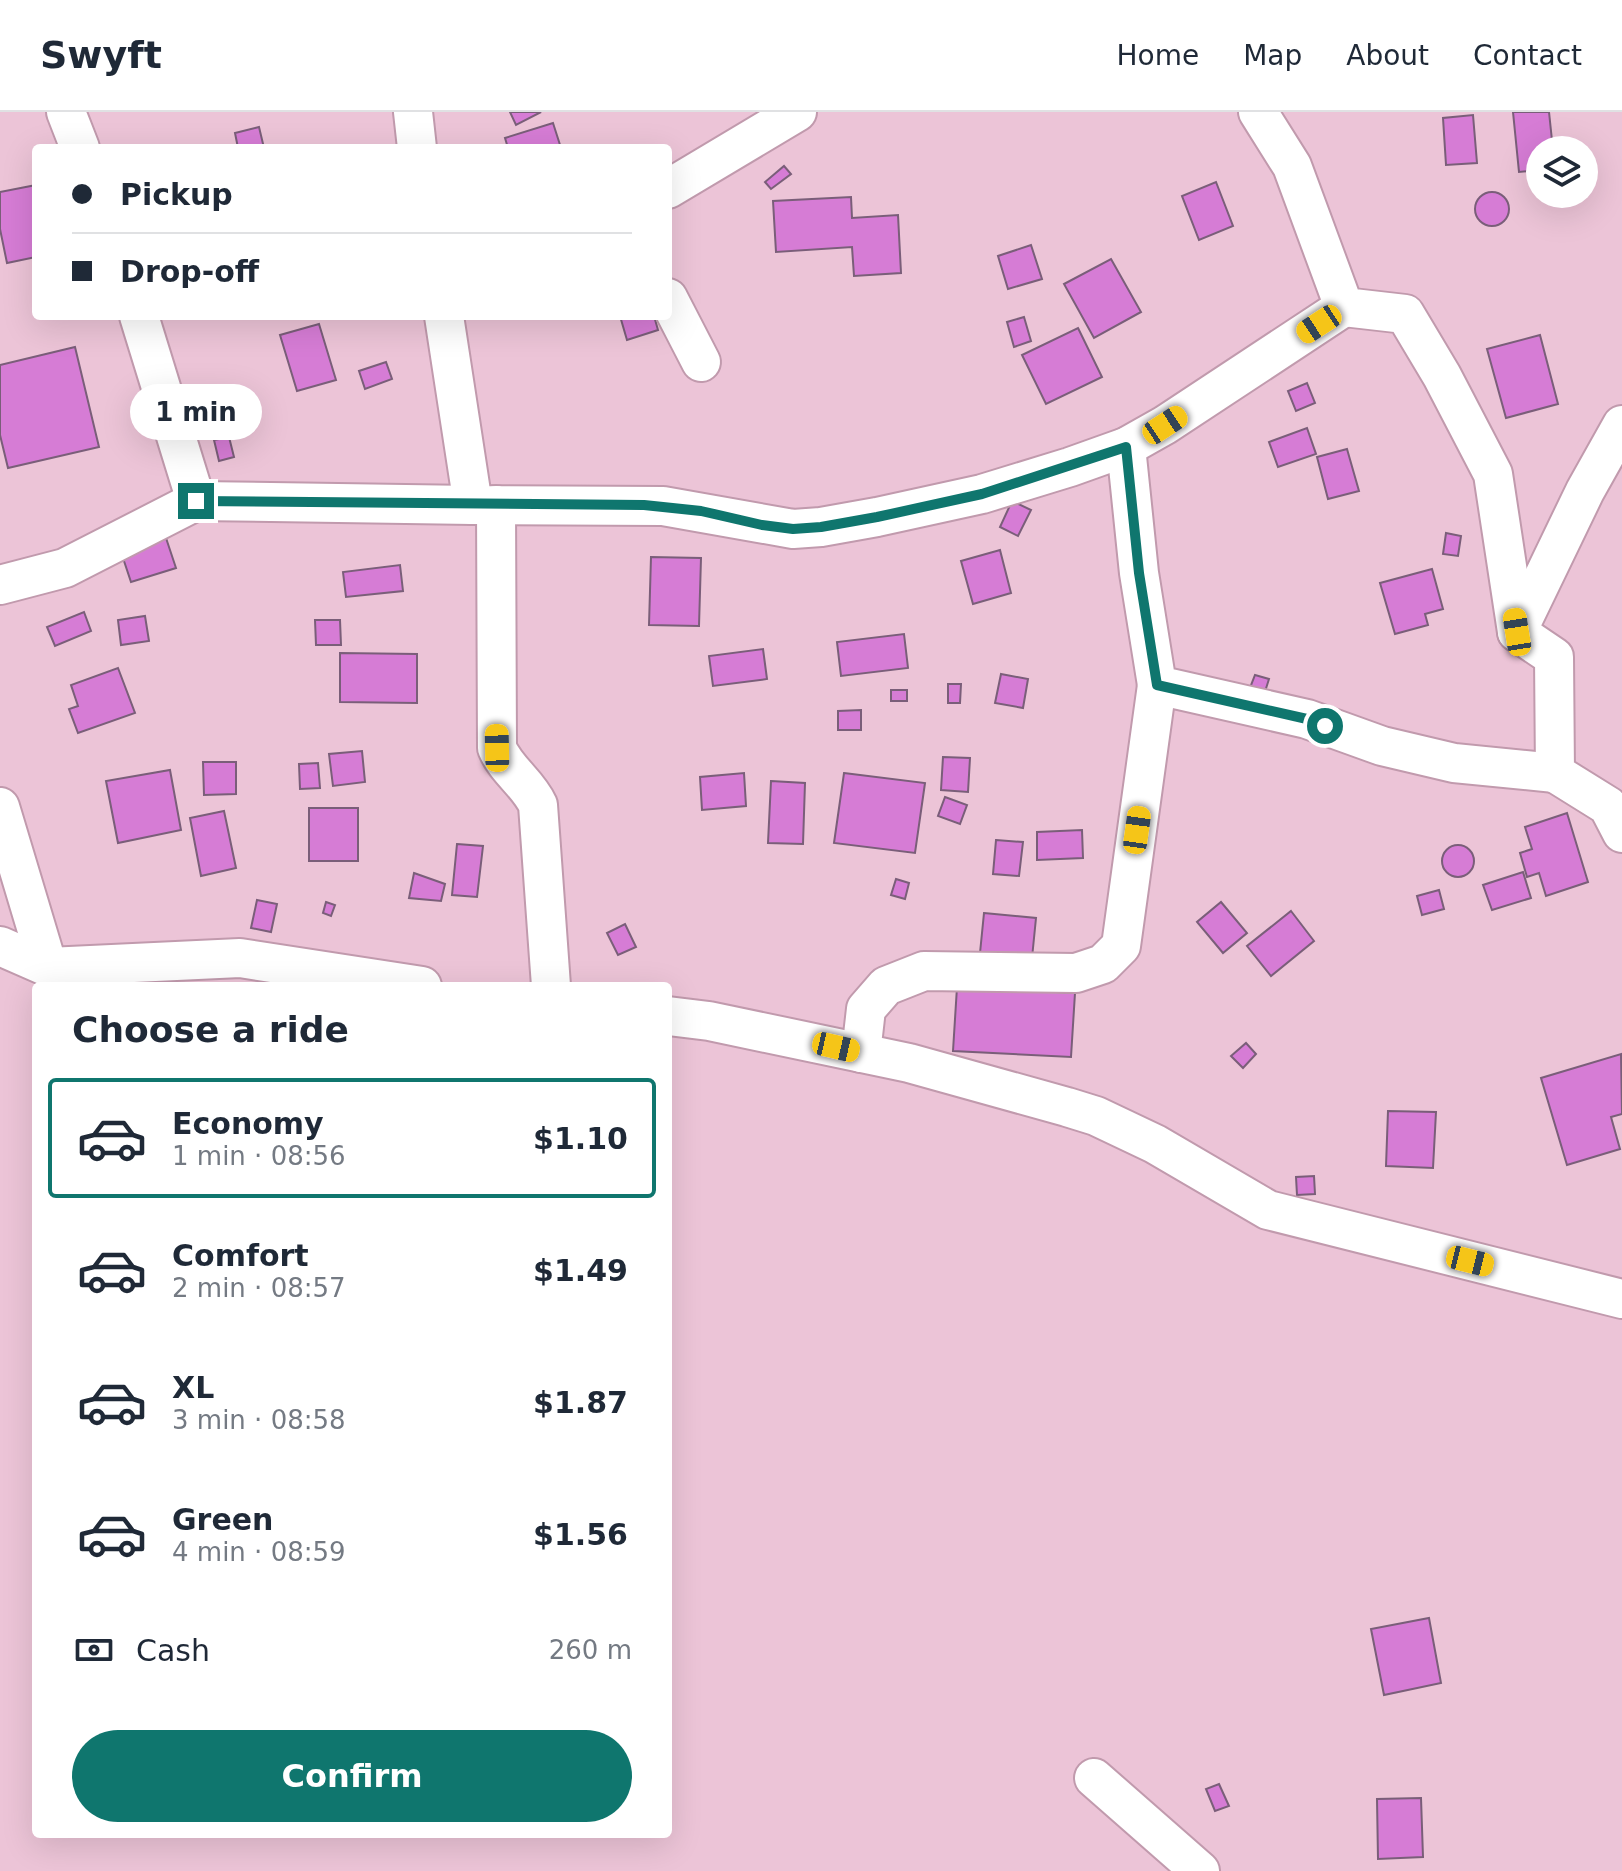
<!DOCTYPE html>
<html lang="en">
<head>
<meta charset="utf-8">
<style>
  :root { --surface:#fff; --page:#f2f2f3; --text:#1f2937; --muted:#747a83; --line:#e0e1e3; --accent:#0f766e }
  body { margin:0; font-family:"DejaVu Sans",sans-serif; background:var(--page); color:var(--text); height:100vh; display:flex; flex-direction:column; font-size:30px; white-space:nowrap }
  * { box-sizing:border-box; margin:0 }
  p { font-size:26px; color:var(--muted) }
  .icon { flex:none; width:44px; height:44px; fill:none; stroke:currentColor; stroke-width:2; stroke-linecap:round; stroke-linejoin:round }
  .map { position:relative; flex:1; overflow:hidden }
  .panel { position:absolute; left:32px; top:870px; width:640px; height:856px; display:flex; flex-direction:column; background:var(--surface); border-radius:8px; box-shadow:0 8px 32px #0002 }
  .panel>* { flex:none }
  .hud { position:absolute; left:32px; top:32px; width:640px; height:176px; border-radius:8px; box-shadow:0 8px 32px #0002; display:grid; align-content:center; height:176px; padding:0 40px; background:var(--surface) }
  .fabs { position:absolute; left:1526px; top:24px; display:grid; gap:16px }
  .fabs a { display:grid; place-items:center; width:72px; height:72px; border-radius:50%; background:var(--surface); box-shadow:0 8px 32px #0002; font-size:40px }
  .end { position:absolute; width:36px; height:36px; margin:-18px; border:10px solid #0f766e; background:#fff; box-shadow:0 0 0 4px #fff }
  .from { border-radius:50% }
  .bubble { position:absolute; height:56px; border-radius:28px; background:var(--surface); box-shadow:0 8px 32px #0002; font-size:26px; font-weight:800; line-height:56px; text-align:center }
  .car { position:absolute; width:24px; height:48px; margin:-24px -12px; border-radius:10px; box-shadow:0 0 6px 2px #0007; background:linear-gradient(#f5c518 24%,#345 0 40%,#f5c518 0 76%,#345 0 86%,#f5c518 0) }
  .hud b { display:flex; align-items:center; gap:28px; height:76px; font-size:30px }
  .hud b+b { border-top:2px solid var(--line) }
  .hud i { width:20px; height:20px; background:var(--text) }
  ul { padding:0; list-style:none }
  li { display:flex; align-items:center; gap:24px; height:120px; margin:0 16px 12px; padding:0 24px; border:4px solid transparent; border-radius:8px }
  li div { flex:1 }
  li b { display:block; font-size:30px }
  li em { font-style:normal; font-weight:800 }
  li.current { border-color:var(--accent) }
  li>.icon { width:72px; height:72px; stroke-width:1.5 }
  h2 { padding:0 40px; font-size:36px; line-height:96px }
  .pay { display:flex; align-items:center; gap:20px; height:88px; padding:0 40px; font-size:30px }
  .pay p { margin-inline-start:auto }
  .primary-button { display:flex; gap:16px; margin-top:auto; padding:16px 40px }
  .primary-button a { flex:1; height:92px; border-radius:48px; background:var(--accent); color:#fff; font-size:32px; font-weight:800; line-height:92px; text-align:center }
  header { display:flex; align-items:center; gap:48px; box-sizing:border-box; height:112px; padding:0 40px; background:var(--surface); border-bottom:2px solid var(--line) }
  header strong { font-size:38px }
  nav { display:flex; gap:44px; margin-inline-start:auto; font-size:28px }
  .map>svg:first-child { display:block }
</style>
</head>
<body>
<header>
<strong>Swyft</strong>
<nav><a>Home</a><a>Map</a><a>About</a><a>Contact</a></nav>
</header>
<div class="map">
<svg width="1622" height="1759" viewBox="0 0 1622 1759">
  <rect width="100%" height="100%" fill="#ecc4d7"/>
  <g fill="#d67cd5" stroke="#7a5e79" stroke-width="2">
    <path d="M510,0H541L516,13Z"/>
    <path d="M1513,0H1549L1553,38H1540V58L1519,60Z"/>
    <path d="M1473,3L1477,51L1446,53L1443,6Z"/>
    <path d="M553,11L561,36H508L505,26Z"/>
    <path d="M259,15L264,36H238L235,21Z"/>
    <path d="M784,54L791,62L771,77L765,70Z"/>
    <path d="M1216,70L1233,114L1199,128L1182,84Z"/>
    <path d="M36,73V145L7,151L0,117V80Z"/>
    <circle cx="1492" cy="97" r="17"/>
    <path d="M851,85L852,106L898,103L901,161L854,164L852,135L776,140L773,89Z"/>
    <path d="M1031,133L1042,167L1008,177L998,144Z"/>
    <path d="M1111,147L1141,200L1094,226L1064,172Z"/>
    <path d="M620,204H654L658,218L627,228Z"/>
    <path d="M1024,205L1031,229L1014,235L1007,210Z"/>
    <path d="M319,212L336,268L297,279L280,223Z"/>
    <path d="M1078,216L1102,265L1046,292L1022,243Z"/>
    <path d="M1540,223L1558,292L1506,306L1487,237Z"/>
    <path d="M75,235L99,335L8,356L0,323V253Z"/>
    <path d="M386,250L392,267L365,277L359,259Z"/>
    <path d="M1307,271L1315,291L1296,299L1288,279Z"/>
    <path d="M1307,316L1316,342L1278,355L1269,330Z"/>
    <path d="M229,325L234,345L219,349L214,328Z"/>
    <path d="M1347,337L1359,379L1328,387L1317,345Z"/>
    <path d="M1012,389L1031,398L1018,424L1000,415Z"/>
    <path d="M164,420L176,456L131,470L119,434Z"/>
    <path d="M1446,421L1461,424L1458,444L1443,442Z"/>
    <path d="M1000,438L1011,481L973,492L961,449Z"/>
    <path d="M651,445L701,446L699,514L649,513Z"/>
    <path d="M400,453L403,479L346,485L343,460Z"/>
    <path d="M1432,457L1443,497L1425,502L1428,513L1395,522L1380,471Z"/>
    <path d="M84,500L91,519L55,534L47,515Z"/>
    <path d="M145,504L149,529L121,533L118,508Z"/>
    <path d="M315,508H340L341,533H316Z"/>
    <path d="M904,522L908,556L841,564L837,530Z"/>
    <path d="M763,537L767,567L713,574L709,544Z"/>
    <path d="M340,541L417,542V591L340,590Z"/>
    <path d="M118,556L135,601L78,621L69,597L78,594L71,573Z"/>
    <path d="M1001,562L1028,567L1023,596L995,591Z"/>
    <path d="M1255,563L1269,567L1263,586L1248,581Z"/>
    <path d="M948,572H961L960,591H948Z"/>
    <rect x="891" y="578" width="16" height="11"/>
    <path d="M861,598V618H838V599Z"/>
    <path d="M362,639L365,670L333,674L329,642Z"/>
    <path d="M943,645L970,646L968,680L941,678Z"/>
    <path d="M203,650H236V682L204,683Z"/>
    <path d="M318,651L320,676L300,677L299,652Z"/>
    <path d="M170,658L181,718L118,731L106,669Z"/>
    <path d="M744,661L746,694L702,698L700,665Z"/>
    <path d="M844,661L925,671L915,741L834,731Z"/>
    <path d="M771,669L805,671L803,732L768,731Z"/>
    <path d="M945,685L967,693L960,712L938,704Z"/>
    <rect x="309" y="696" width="49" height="53"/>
    <path d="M224,699L236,756L201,764L190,706Z"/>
    <path d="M1567,701L1588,770L1546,784L1539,761L1527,765L1520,741L1532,737L1525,715Z"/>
    <path d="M1082,718L1083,746L1037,748V720Z"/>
    <path d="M996,728L1023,730L1019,764L993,762Z"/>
    <path d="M457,732L483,734L477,785L452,783Z"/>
    <circle cx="1458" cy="749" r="16"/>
    <path d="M1523,760L1531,786L1492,798L1483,773Z"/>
    <path d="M414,761L445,772L441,789L409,786Z"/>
    <path d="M896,767L909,771L905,787L891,783Z"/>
    <path d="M1439,778L1444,797L1422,803L1417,784Z"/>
    <path d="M257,788L277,792L271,820L251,816Z"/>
    <path d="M326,790L335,793L331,804L323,801Z"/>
    <path d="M1221,790L1247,821L1223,841L1197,810Z"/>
    <path d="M1291,799L1314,829L1271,864L1247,834Z"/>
    <path d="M984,801L1036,806L1032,846L980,841Z"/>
    <path d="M625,812L636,835L618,843L607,821Z"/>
    <path d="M957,875L1075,881L1071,945L953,939Z"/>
    <path d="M1246,931L1256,942L1243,956L1231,944Z"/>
    <path d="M1621,942L1622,1002L1611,1005L1620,1037L1567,1053L1541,966Z"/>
    <path d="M1388,999L1436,1000L1433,1056L1386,1054Z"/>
    <path d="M1314,1064L1315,1082L1297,1083L1296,1065Z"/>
    <path d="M1429,1506L1441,1571L1384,1583L1371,1517Z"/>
    <path d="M1219,1672L1229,1694L1215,1699L1206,1677Z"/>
    <path d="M1421,1686L1423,1745L1378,1747L1377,1687Z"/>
  </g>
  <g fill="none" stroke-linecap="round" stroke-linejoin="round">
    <defs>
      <g id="street">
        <path d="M66,0L80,36"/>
        <path d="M413,0L417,36"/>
        <path d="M1258,0L1292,54L1344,195L1405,202L1442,264L1493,362L1517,520L1554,545L1555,661L1608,694L1622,721"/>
        <path d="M668,77L797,0"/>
        <path d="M668,186L701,250"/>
        <path d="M139,204L196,389"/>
        <path d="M444,204L473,393L663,394L793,417L821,415L877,405L982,382L1070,355L1126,335L1165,313L1344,195"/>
        <path d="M1126,335L1139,461L1157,573L1307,607L1382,634L1454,651L1555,661"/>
        <path d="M496,393L497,636C507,659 528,671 538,693L551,874"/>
        <path d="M0,473L65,456L196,389L473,393"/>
        <path d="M1517,520L1585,379L1622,313"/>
        <path d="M0,695L48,855"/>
        <path d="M0,834L48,855L240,846L422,874"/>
        <path d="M668,904L709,909L909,951L1067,995L1096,1004L1155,1032L1268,1098L1622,1187"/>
        <path d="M861,941L866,897L886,874L924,859L1076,861L1103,852L1121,834L1157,573"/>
        <path d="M1094,1666L1200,1759"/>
      </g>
    </defs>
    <use href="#street" stroke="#c19aad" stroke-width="42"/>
    <use href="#street" stroke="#fff" stroke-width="38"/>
  </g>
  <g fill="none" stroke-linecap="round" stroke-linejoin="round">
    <path stroke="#0f766e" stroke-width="10" d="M196,389L644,393L701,399L762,413L793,417L821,415L877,405L982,382L1126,335L1139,461L1157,573L1307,607L1325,614"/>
  </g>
</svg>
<div class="fabs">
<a><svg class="icon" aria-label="layers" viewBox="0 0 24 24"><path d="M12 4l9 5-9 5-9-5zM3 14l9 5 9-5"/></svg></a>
</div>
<i class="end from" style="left:1325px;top:614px"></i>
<i class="end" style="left:196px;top:389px"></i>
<div class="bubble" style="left:130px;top:272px;width:132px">1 min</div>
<i class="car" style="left:1319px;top:212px;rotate:237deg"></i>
<i class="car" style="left:1165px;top:313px;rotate:57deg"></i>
<i class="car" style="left:1517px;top:520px;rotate:351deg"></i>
<i class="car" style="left:497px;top:636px;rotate:359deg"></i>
<i class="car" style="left:1137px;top:718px;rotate:8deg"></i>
<i class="car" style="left:836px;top:935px;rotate:103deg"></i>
<i class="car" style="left:1470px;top:1149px;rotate:104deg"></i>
<div class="hud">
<b><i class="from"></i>Pickup</b>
<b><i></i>Drop-off</b>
</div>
<section class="panel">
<h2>Choose a ride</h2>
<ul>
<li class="current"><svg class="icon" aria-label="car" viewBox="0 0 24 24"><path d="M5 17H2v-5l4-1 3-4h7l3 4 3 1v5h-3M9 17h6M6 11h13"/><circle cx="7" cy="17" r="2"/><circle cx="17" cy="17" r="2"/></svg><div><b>Economy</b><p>1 min · 08:56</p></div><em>$1.10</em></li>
<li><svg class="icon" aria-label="car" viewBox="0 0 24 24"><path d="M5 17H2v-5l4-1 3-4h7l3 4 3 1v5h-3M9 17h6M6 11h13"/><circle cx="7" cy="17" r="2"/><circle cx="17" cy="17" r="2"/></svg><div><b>Comfort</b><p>2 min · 08:57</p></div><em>$1.49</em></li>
<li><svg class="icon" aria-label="car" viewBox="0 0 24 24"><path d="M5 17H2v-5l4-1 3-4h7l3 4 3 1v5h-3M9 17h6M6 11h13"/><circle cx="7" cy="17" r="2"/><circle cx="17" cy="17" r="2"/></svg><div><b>XL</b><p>3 min · 08:58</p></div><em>$1.87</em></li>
<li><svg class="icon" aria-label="car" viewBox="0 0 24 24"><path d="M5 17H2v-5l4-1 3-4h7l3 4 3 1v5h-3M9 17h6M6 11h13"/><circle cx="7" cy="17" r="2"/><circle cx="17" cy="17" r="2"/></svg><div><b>Green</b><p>4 min · 08:59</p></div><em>$1.56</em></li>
</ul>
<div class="pay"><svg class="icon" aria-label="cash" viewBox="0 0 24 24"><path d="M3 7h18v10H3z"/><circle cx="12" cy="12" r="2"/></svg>Cash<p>260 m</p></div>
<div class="primary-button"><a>Confirm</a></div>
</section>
</div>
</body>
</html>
